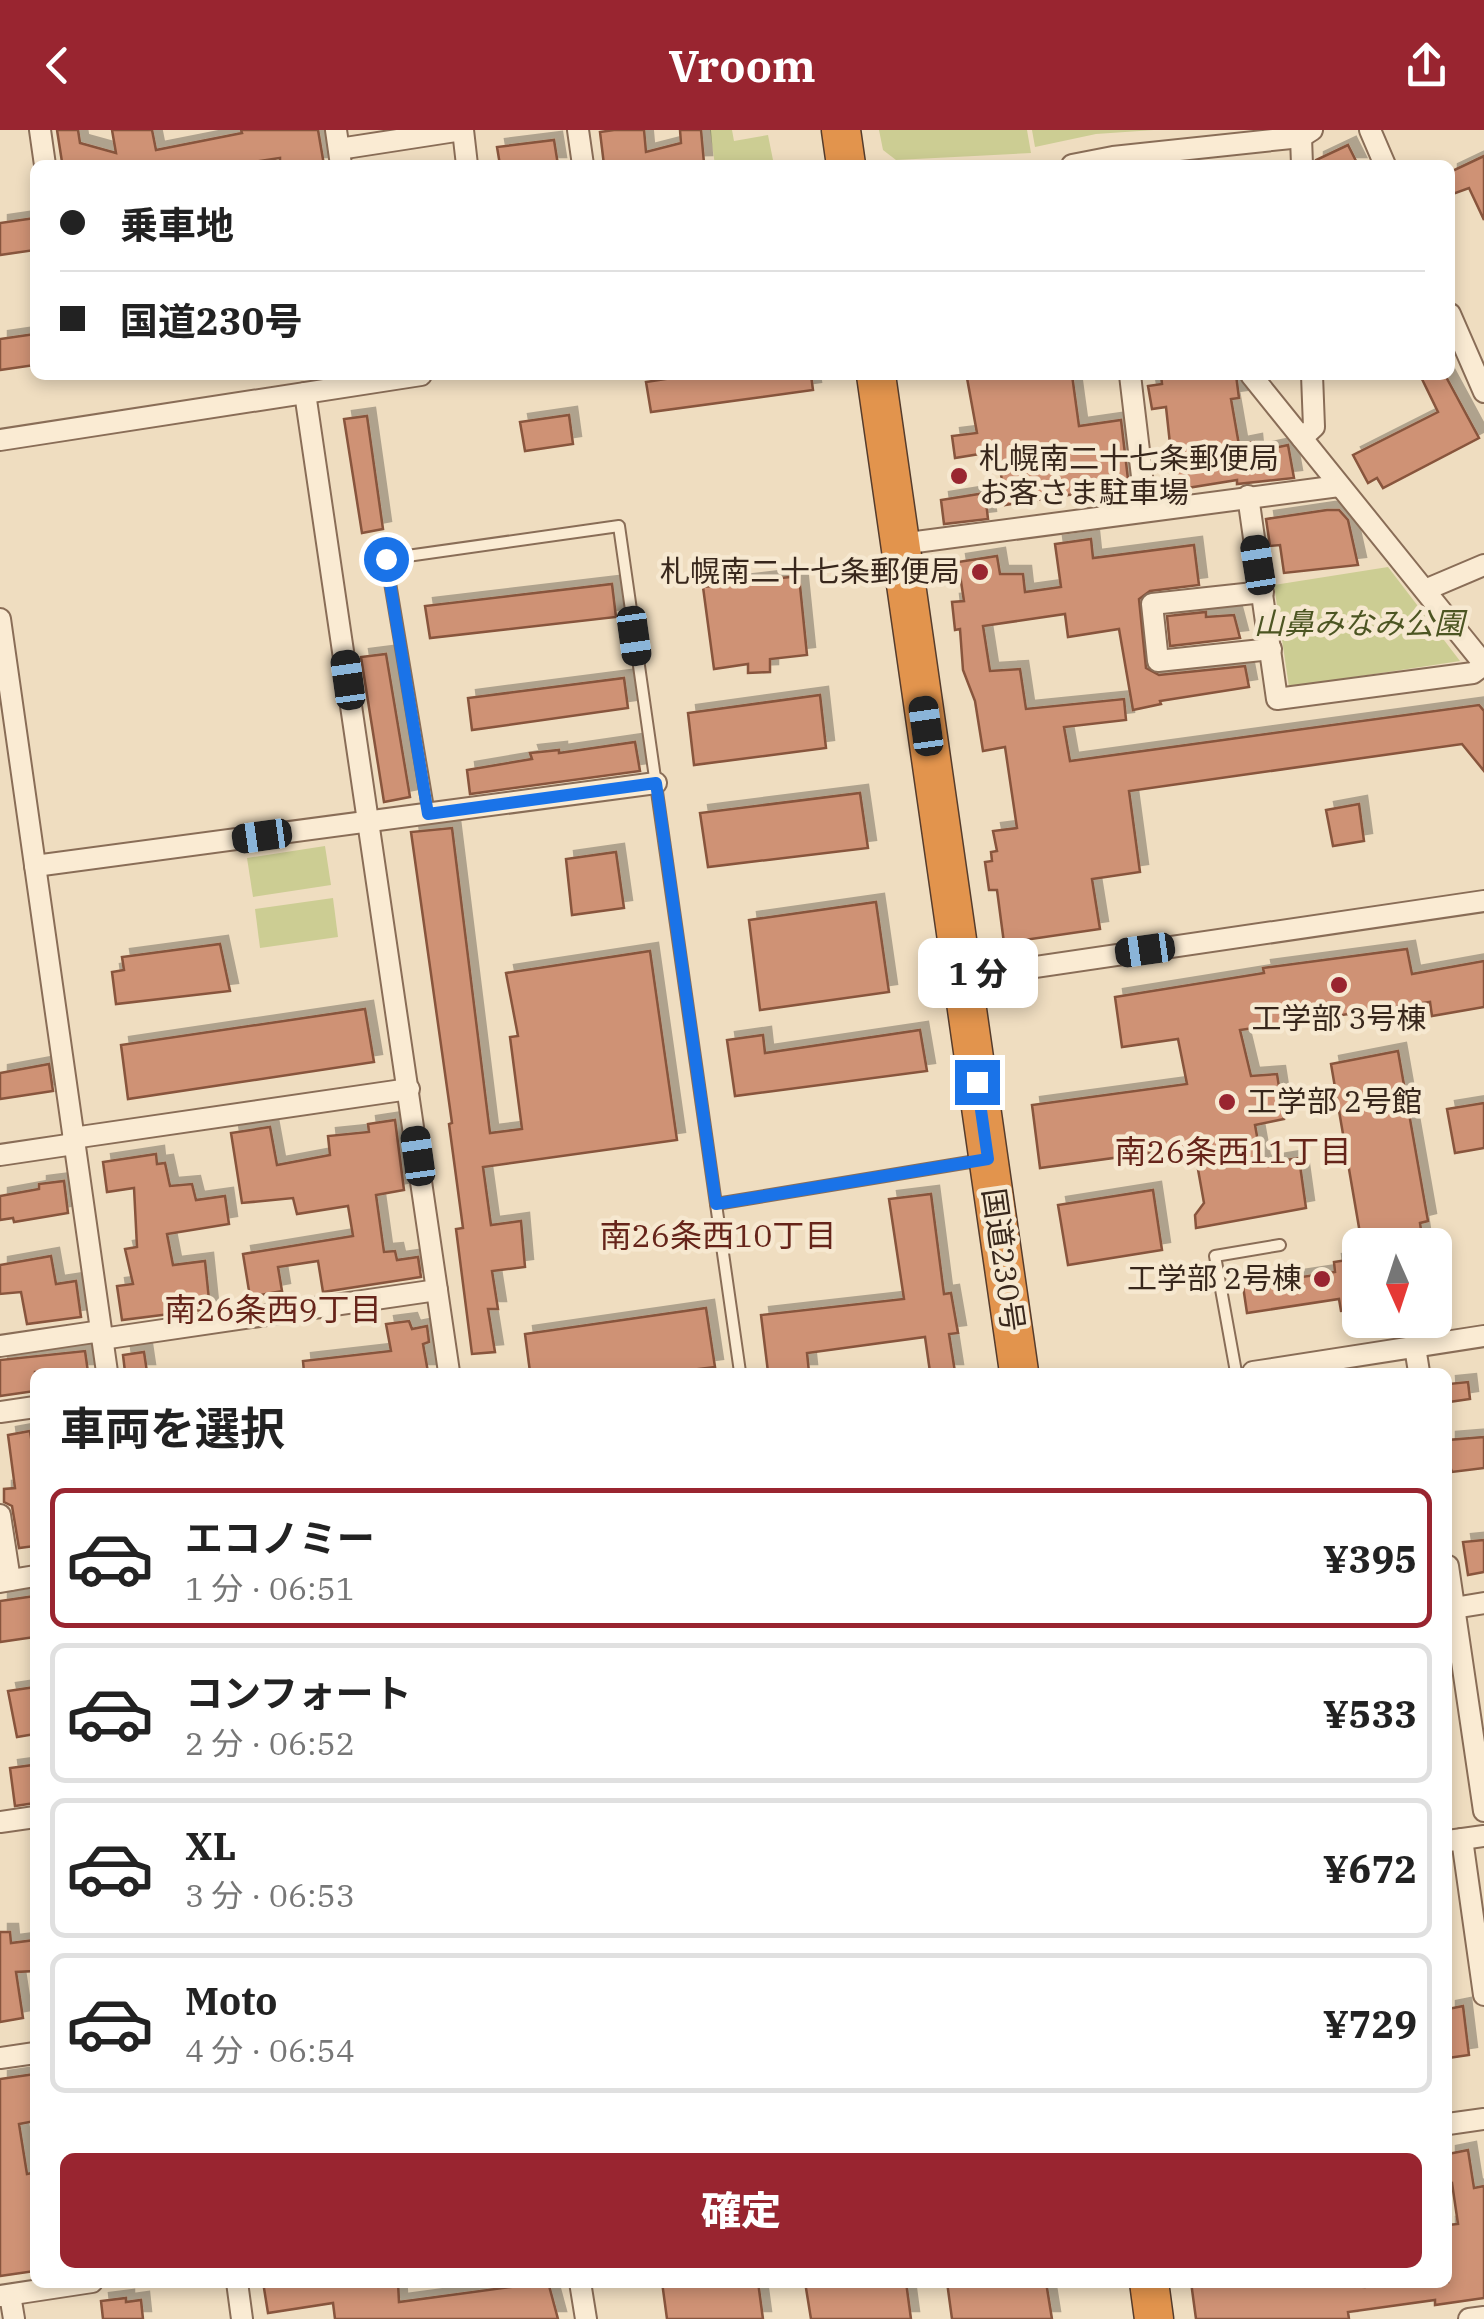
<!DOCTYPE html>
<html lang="ja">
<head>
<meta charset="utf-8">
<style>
  :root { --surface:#fff; --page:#f6f6f6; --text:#222; --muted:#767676; --line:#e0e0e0; --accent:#992530 }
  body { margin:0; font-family:"IBM Plex Serif","Noto Sans JP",serif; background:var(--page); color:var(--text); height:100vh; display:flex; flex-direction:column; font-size:38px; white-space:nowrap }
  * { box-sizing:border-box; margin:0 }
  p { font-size:32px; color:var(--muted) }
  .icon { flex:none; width:55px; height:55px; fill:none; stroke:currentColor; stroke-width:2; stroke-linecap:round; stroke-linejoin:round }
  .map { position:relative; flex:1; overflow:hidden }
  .side { position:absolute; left:30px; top:1238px; width:1422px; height:920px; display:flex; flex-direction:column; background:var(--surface); border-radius:15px; box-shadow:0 5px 15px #0003 }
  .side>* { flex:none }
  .banner { position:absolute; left:30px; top:30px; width:1425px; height:220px; border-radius:15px; box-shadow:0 5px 15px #0003; display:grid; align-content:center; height:220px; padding:0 30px; background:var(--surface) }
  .needle { width:65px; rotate:177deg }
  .buttons { position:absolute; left:1342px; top:1098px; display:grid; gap:20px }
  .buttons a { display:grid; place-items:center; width:110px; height:110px; border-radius:15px; background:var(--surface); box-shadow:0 5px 15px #0003; font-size:50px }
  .end { position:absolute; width:45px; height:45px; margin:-22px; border:12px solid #1a73e8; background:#fff; box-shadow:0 0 0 5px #fff }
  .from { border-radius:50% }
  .bubble { position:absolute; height:70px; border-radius:15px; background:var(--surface); box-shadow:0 5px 15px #0003; font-size:32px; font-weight:800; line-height:70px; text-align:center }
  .car { position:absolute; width:30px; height:60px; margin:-30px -15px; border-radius:12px; box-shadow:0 0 8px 2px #0007; background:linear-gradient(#222 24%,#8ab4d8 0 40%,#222 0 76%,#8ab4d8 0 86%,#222 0) }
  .banner b { display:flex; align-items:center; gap:35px; height:95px; font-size:38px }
  .banner b+b { border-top:2px solid var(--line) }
  .banner i { width:25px; height:25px; background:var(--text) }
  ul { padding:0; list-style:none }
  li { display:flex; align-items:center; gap:30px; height:140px; margin:0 20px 15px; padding:0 10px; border:5px solid var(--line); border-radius:15px }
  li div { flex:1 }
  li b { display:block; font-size:38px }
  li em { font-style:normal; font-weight:800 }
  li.on { border-color:var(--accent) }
  li>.icon { width:90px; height:90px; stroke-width:1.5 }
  h2 { padding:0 30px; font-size:45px; line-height:120px }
  .action { display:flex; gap:20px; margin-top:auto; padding:20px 30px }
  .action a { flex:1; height:115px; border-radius:15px; background:var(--accent); color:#fff; font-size:40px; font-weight:800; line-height:115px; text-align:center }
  header { display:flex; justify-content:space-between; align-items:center; height:130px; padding:0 30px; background:var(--accent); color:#fff; font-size:45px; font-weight:800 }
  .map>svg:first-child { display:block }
</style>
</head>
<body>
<header><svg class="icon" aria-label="back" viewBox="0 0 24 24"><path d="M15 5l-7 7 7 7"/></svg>Vroom<svg class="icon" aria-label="share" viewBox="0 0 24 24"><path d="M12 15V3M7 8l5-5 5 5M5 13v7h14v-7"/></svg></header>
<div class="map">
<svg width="1484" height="2189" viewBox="0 0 1484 2189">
  <defs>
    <filter id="shadow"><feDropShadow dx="8" dy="-8" stdDeviation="0" flood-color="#0004"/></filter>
  </defs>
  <rect width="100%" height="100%" fill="#efddc0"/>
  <g fill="#cccd93">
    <path d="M710,0H732L734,11L768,5L774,35H715Z"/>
    <path d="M879,0H1027L1031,23L896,30L883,20Z"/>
    <path d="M1032,0H1154L1096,4L1035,17Z"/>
    <path d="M1388,437L1460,531L1289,557L1274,455Z"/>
    <path d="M325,716L331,755L253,767L247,728Z"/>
    <path d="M333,768L338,807L260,818L255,779Z"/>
  </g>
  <g fill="#cf9274" stroke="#88543c" stroke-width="2.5" filter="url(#shadow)">
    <path d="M57,0H78L80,13L116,23L112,0H152L156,20L242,3L241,0H318L324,35H280V28L234,35H203L202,32L71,35L62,32Z"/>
    <path d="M614,0H644L646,22L681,13L680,0H701L704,33L604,35L600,2Z"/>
    <path d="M554,10L558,35H500L497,17Z"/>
    <path d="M1348,15L1358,35H1316V30Z"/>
    <path d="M1484,26V90L1469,58L1450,65V42Z"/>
    <path d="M35,88V120L0,125V93Z"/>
    <path d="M35,204V235L0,240V209Z"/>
    <path d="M691,245H811L813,260L651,282L646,252Z"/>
    <path d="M988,245H1072L1079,296L1121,290L1130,366L1102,370L1100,360L1005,375L998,321L955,328L952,306L977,303L967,248Z"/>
    <path d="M1161,245H1236L1239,268L1231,269L1239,315L1254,312L1255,322L1288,315L1294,348L1237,354V350L1175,360L1166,277L1152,279L1148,256L1162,254Z"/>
    <path d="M1420,245H1445L1479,308L1383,358L1377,348L1368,353L1353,325L1438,282Z"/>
    <path d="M569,285L573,314L525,321L520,292Z"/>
    <path d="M367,286L383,399L362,403L344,289Z"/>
    <path d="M985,363L988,389L944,394L941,370Z"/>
    <path d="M1327,380H1339L1348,390L1358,435L1284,443L1280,415L1270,416L1266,389Z"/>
    <path d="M1091,409L1093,428L1194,415L1199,455L1150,461L1139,469L1146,538L1159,545L1245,536L1249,557L1160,571L1161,574L1133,580L1119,499L1068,507L1065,484L983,496L990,541L1020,539L1026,579L1124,569L1126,590L1064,597L1070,631L1479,575L1484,581V641L1462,614L1129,661L1140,742L1092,749L1100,799L1004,813L997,760H989L985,732L992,731L991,722L997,721L993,701L1017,698L1005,617L983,621L975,571L963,540L960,499L955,500L952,472L964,471L958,432L997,426L1000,444H1023L1025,462L1061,457L1055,414Z"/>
    <path d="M799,446L807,525L770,529V542L748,543V534L714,539L703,457Z"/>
    <path d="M612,454L616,487L430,508L425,476Z"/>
    <path d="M1206,482V487L1234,485L1240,508L1170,516L1167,486Z"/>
    <path d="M386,524L410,667L384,672L361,527Z"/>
    <path d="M624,548L628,578L472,600L468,568Z"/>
    <path d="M820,565L826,618L694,635L688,583Z"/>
    <path d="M635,612L640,641L470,664L467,640L532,629L530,623L559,620V623Z"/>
    <path d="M860,663L868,718L708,737L700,683Z"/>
    <path d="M1359,674L1364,711L1333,716L1326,680Z"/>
    <path d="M452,698L490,1003L522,999L510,907L518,906L506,843L650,821L677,1010L483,1037L491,1095L521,1091L525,1137L492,1141L498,1179H488L495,1222L472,1224L456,1099L463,1098L449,994L452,993L411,702Z"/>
    <path d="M616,722L624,778L572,785L566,729Z"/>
    <path d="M876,772L889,862L760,880L749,790Z"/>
    <path d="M220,814L230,861L116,874L112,842L124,840L122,827Z"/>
    <path d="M1407,819L1412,844L1484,831V877L1432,886L1430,872L1240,900L1251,946L1277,944L1284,989L1255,995L1262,1034L1299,1028L1306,1078L1196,1098L1195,1085L1204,1073L1194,1017L1040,1038L1032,975L1187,954L1178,909L1122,917L1115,867L1264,843L1263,838Z"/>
    <path d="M365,879L374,932L128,969L121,915Z"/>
    <path d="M920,900L927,941L735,966L727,910L763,905L765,923Z"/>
    <path d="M1398,921L1428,1091L1420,1093L1422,1107L1362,1115L1331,934Z"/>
    <path d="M49,934L53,961L0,969V943Z"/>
    <path d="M1484,973V1018L1455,1023L1447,979Z"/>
    <path d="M395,990L404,1060L376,1065L384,1122L395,1121L397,1130L418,1127L421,1147L323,1162L318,1131L278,1137L282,1161L250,1167L243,1124L353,1106L348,1076L297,1084L293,1068L242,1073L231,1003L270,997L277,1035L330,1025L328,1006L369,1002L368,994Z"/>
    <path d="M156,1024L157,1034L165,1033L170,1056L192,1054L196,1070L225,1066L229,1094L167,1104L173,1135L205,1131L210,1179L122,1190L117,1156L133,1154L125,1119L137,1117L134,1058L107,1062L103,1032Z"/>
    <path d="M64,1051L68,1083L14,1092L13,1088L0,1090V1066L39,1059V1054Z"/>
    <path d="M1153,1060L1162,1120L1068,1135L1058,1075Z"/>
    <path d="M931,1064L944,1164L951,1163L958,1203L949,1204L955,1242H930L925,1207L807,1223L809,1242H768L761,1185L904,1169L889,1069Z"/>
    <path d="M51,1126L56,1154L76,1151L81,1187L27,1194L21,1162L0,1164V1135Z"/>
    <path d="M1360,1128V1179L1341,1181L1339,1169L1247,1183L1243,1156L1335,1142L1334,1132Z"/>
    <path d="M706,1178L715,1237L675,1242H530L525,1204Z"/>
    <path d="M409,1191L412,1199L427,1196L429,1212L423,1214L428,1242H304L303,1231L391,1221L386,1194Z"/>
    <path d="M85,1221L88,1242H35V1261L0,1266V1230Z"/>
    <path d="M144,1222L147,1242H125L123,1225Z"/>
    <path d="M1468,1252L1470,1269L1449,1272L1448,1254Z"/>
    <path d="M30,1301L35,1333V1416L19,1418L12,1376L4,1372V1359L15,1358L8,1305Z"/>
    <path d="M1484,1307V1338L1452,1342L1448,1331V1310Z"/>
    <path d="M1484,1410V1442L1468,1445L1463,1412Z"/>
    <path d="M35,1466V1507L0,1512V1471Z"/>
    <path d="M35,1557V1604L17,1607L8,1561Z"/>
    <path d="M33,1635L35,1673L15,1676L10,1638Z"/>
    <path d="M0,1802H10L11,1813L35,1810V1841L16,1842L23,1888L0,1892Z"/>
    <path d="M1463,1876L1469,1925L1448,1928V1879Z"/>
    <path d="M35,1944V1991L19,1994L27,2044L32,2043L35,2050V2141L0,2146V1949Z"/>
    <path d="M1468,2020L1474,2058L1484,2056V2168L1435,2175V2170L1348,2182L1349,2189H1196L1191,2152H1354V2156L1365,2157L1393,2152H1448V2095L1458,2094L1452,2053L1448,2054V2024Z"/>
    <path d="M263,2152H398L399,2172L548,2152L558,2189H335L333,2173L268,2183Z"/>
    <path d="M662,2152H758L763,2189H667Z"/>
    <path d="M805,2152H906L911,2189H811Z"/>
    <path d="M947,2152H1046L1052,2189H952Z"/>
    <path d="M126,2168V2172L141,2170L143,2189H103L101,2171Z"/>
  </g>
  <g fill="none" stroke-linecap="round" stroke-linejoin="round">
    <defs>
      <g id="lane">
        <path d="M429,684L386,429L619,396L740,1242"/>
        <path d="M716,1074L982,1030"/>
        <path d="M1236,1242L1215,1126L1280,1115"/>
      </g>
      <g id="street">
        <path d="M40,0L45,35"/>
        <path d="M336,0L341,35"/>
        <path d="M463,0L467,35"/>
        <path d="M578,0L583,35"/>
        <path d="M1370,0L1385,35"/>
        <path d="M1301,7L1302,35"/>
        <path d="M339,19L462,0"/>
        <path d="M1072,35L1113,27L1301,7L1312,0"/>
        <path d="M1450,184L1484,262"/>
        <path d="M1130,245L1146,380"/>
        <path d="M1251,245L1484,534"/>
        <path d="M305,263L449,1242"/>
        <path d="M1302,308L1314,297L1312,245"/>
        <path d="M0,310L421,245"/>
        <path d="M1248,366L1277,569L1473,543L1484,535"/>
        <path d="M901,414L1339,356"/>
        <path d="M1425,460L1484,435"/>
        <path d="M1263,462L1152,474L1158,531L1271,519"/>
        <path d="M0,489L107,1242"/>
        <path d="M35,736L656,653"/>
        <path d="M962,851L995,843L1484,771"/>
        <path d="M73,1008L409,959"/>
        <path d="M0,1025L74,1014"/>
        <path d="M102,1209L437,1160"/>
        <path d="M0,1216L101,1201"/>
        <path d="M1415,1217L1419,1242"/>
        <path d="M1253,1242L1484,1206"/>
        <path d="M0,1282L35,1277"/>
        <path d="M0,1385L10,1450"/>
        <path d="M1448,1436L1484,1681"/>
        <path d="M0,1452L35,1446"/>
        <path d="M1454,1478L1484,1473"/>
        <path d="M0,1692L35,1687"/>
        <path d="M1462,1709L1484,1865"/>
        <path d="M1448,1711L1484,1706"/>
        <path d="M0,1928L35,1923"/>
        <path d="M1448,1994L1484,1989"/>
        <path d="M237,2152L242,2189"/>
        <path d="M580,2152L586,2189"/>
        <path d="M10,2165L14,2189"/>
        <path d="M0,2166L92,2152"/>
        <path d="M1469,2189L1484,2187"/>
      </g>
      <g id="highway">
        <path d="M841,0L846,35"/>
        <path d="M876,245L1019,1242"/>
        <path d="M1149,2152L1154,2189"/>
      </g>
    </defs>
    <use href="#lane" stroke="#896d57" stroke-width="14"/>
    <use href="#street" stroke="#896d57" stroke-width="24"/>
    <use href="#highway" stroke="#563c2c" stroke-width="41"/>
    <use href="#lane" stroke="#faebd3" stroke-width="10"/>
    <use href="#street" stroke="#faebd3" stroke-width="20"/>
    <use href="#highway" stroke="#e2944d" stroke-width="38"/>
  </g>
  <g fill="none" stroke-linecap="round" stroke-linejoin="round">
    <path stroke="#1a73e8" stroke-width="12" d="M386,429L428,684L656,653L716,1074L988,1029L977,952"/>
  </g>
  <g fill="#992530" stroke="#f6e8d0" stroke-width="4">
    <circle cx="959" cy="346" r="10"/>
    <circle cx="980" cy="442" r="10"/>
    <circle cx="1339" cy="855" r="10"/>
    <circle cx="1227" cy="972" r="10"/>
    <circle cx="1322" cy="1149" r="10"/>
  </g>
  <g text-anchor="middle" stroke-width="9" stroke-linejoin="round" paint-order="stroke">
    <g font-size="30" fill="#38271c" stroke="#f6e8d0" text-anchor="start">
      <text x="979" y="339">札幌南二十七条郵便局<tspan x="979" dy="34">お客さま駐車場</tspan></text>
      <text x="960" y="452" text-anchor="end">札幌南二十七条郵便局</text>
      <text x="1339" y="899" text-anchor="middle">工学部 3号棟</text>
      <text x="1247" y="982">工学部 2号館</text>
      <text x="1302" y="1159" text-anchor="end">工学部 2号棟</text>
    </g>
    <g font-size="30" font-style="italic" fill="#4c5522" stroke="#f6e8d0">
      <text x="1359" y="504">山鼻みなみ公園</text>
    </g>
    <g font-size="30" fill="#38271c" stroke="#f6e8d0">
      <text transform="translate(1003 1130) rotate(82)" y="10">国道230号</text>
    </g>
    <g font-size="32" fill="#66241a" stroke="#f6e8d0">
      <text x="1233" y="1033">南26条西11丁目</text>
      <text x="718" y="1117">南26条西10丁目</text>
      <text x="273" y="1191">南26条西9丁目</text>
    </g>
  </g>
</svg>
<div class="buttons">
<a><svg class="needle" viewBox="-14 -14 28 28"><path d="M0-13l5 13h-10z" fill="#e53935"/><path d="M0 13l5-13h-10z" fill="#767676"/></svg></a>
</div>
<i class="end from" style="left:386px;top:429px"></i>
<i class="end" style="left:977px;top:952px"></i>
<div class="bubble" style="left:918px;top:808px;width:120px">1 分</div>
<i class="car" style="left:1258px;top:435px;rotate:351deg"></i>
<i class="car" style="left:634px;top:506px;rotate:172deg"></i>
<i class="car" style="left:348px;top:550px;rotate:352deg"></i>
<i class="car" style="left:926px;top:596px;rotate:352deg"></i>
<i class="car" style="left:262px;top:706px;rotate:262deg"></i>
<i class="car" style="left:1145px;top:820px;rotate:262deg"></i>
<i class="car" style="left:418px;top:1026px;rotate:352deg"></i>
<div class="banner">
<b><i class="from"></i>乗車地</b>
<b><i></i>国道230号</b>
</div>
<section class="side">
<h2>車両を選択</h2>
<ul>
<li class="on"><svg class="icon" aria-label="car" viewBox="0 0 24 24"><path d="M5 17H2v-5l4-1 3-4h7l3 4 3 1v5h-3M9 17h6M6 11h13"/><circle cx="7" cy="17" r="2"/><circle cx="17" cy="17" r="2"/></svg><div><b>エコノミー</b><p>1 分 · 06:51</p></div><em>¥395</em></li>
<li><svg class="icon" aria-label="car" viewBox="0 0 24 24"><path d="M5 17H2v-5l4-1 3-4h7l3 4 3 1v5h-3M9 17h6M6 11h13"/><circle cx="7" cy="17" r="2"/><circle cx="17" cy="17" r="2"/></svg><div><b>コンフォート</b><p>2 分 · 06:52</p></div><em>¥533</em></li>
<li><svg class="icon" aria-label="car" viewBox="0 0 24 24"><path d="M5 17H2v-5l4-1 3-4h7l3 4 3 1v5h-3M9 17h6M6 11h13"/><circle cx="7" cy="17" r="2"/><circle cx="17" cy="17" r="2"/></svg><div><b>XL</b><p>3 分 · 06:53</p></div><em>¥672</em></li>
<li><svg class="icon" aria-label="car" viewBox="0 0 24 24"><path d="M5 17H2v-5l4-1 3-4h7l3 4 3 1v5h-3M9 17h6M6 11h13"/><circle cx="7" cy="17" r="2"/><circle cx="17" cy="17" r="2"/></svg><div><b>Moto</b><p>4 分 · 06:54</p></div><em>¥729</em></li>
</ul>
<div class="action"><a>確定</a></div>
</section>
</div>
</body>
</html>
